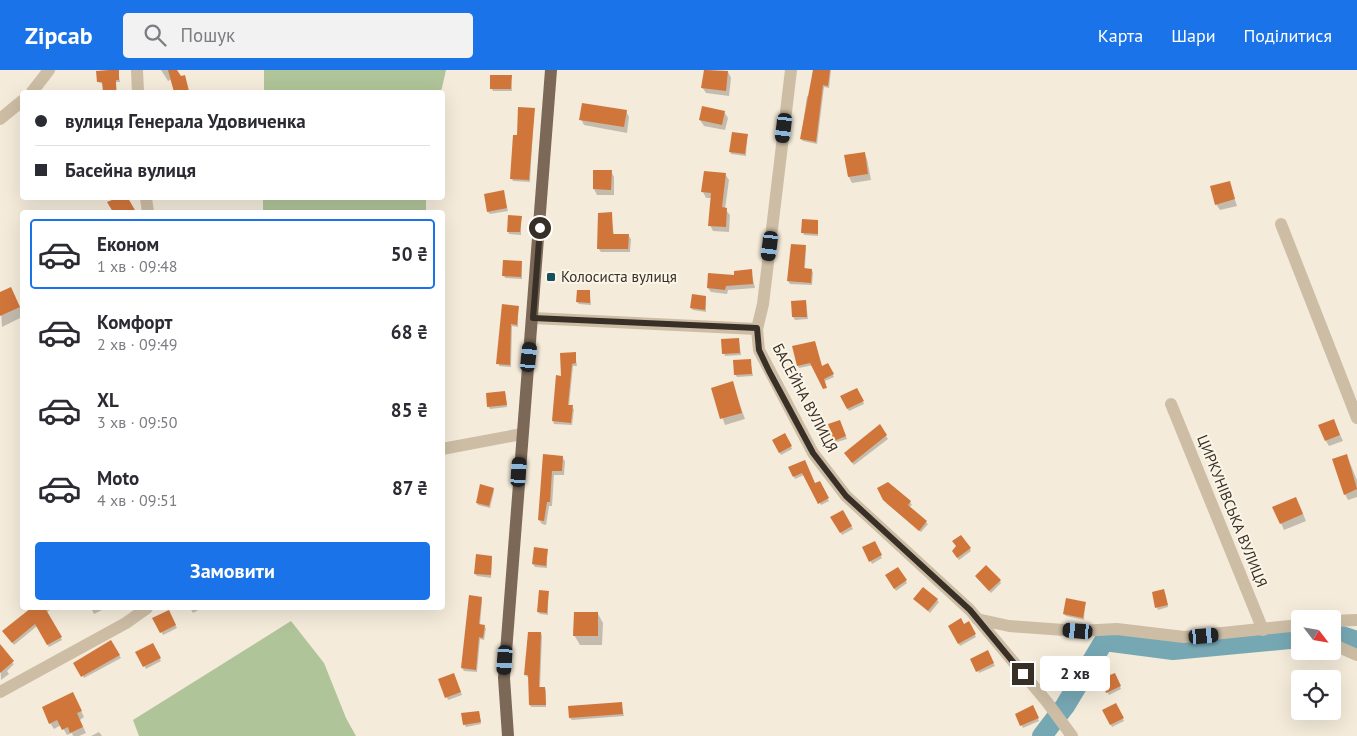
<!DOCTYPE html>
<html lang="uk">
<head>
<meta charset="utf-8">
<style>
  :root { --surface:#fff; --page:#f2f2f3; --text:#2b2b33; --muted:#7c7c81; --line:#e1e1e2; --accent:#1a73e8 }
  body { margin:0; font-family:"PT Sans",sans-serif; background:var(--page); color:var(--text); height:100vh; display:flex; flex-direction:column; font-size:19px; white-space:nowrap }
  * { box-sizing:border-box; margin:0 }
  p { font-size:16px; color:var(--muted) }
  .icon { flex:none; width:28px; height:28px; fill:none; stroke:currentColor; stroke-width:2; stroke-linecap:round; stroke-linejoin:round }
  .map { position:relative; flex:1; overflow:hidden }
  .panel { position:absolute; left:20px; top:140px; width:425px; height:400px; display:flex; flex-direction:column; background:var(--surface); border-radius:5px; box-shadow:0 5px 20px #0002 }
  .panel>* { flex:none }
  .top-card { position:absolute; left:20px; top:20px; width:425px; height:110px; border-radius:5px; box-shadow:0 5px 20px #0002; display:grid; align-content:center; height:110px; padding:0 15px; background:var(--surface) }
  .needle { width:32px; rotate:121deg }
  .buttons { position:absolute; left:1291px; top:540px; display:grid; gap:10px }
  .buttons a { display:grid; place-items:center; width:50px; height:50px; border-radius:5px; background:var(--surface); box-shadow:0 5px 20px #0002; font-size:25px }
  .end { position:absolute; width:22px; height:22px; margin:-11px; border:6px solid #382f27; background:#fff; box-shadow:0 0 0 2px #fff }
  .from { border-radius:50% }
  .bubble { position:absolute; height:35px; border-radius:5px; background:var(--surface); box-shadow:0 5px 20px #0002; font-size:16px; font-weight:600; line-height:35px; text-align:center }
  .car { position:absolute; width:15px; height:30px; margin:-15px -8px; border-radius:6px; box-shadow:0 0 4px 1px #0007; background:linear-gradient(#222 24%,#8ab4d8 0 40%,#222 0 76%,#8ab4d8 0 86%,#222 0) }
  .top-card b { display:flex; align-items:center; gap:18px; height:48px; font-size:19px }
  .top-card b+b { border-top:1px solid var(--line) }
  .top-card i { width:12px; height:12px; background:var(--text) }
  ul { padding:9px 0 0; list-style:none }
  li { display:flex; align-items:center; gap:15px; height:70px; margin:0 10px 8px; padding:0 5px; border:2px solid transparent; border-radius:5px }
  li div { flex:1 }
  li b { display:block; font-size:19px }
  li em { font-style:normal; font-weight:600 }
  li.on { border-color:var(--accent) }
  li>.icon { width:45px; height:45px; stroke-width:1.5 }
  .cta { display:flex; gap:10px; margin-top:auto; padding:10px 15px }
  .cta a { flex:1; height:58px; border-radius:5px; background:var(--accent); color:#fff; font-size:20px; font-weight:600; line-height:58px; text-align:center }
  header { display:flex; align-items:center; gap:30px; box-sizing:border-box; height:70px; padding:0 25px; background:var(--accent); color:#fff }
  header strong { font-size:24px }
  nav { display:flex; gap:28px; margin-inline-start:auto; font-size:18px }
  .search { width:350px; height:45px; background:var(--page); display:flex; align-items:center; gap:12px; box-sizing:border-box; padding:0 18px; border-radius:5px; color:var(--muted); font-size:19px }
  .map>svg:first-child { display:block }
</style>
</head>
<body>
<header>
<strong>Zipcab</strong>
<div class="search"><svg class="icon" aria-label="search" viewBox="0 0 24 24"><circle cx="10" cy="10" r="6"/><path d="M15 15l6 6"/></svg>Пошук</div>
<nav><a>Карта</a><a>Шари</a><a>Поділитися</a></nav>
</header>
<div class="map">
<svg width="1357" height="666" viewBox="0 0 1357 666">
  <rect width="100%" height="100%" fill="#f4ebda"/>
  <g fill="#afc498">
    <path d="M264,0H446L441,22H264Z"/>
    <rect x="263" y="128" width="163" height="14"/>
    <path d="M291,551L324,593L346,648L356,666H139L133,650Z"/>
  </g>
  <g fill="#0003">
    <path d="M161,0H176L181,7L185,9L189,22H176L172,9L168,11Z"/>
    <path d="M705,0L728,2L731,8L729,26L706,23L702,17Z"/>
    <path d="M813,0H831L829,18L824,17L817,74L803,71L801,69L807,26L810,27Z"/>
    <path d="M118,1L120,12H116L117,22H104L103,14L98,12V2Z"/>
    <path d="M511,6L512,21H493L492,19Z"/>
    <path d="M534,39L530,112L513,111L512,109L518,66Z"/>
    <path d="M626,41L629,47L627,63L584,55L581,49Z"/>
    <path d="M724,42L728,48L725,60L704,56L700,50Z"/>
    <path d="M747,66L746,86L731,84L730,81Z"/>
    <path d="M864,83L867,89L871,110L852,113L849,107L846,86Z"/>
    <path d="M611,101L614,107V125H597L594,119Z"/>
    <path d="M725,104L729,110L725,139L730,145L729,162L713,161L710,155L712,128H706L703,122Z"/>
    <path d="M1229,112L1237,136L1220,140L1216,134Z"/>
    <path d="M503,122L508,141L490,144L488,142Z"/>
    <path d="M611,144L614,165H628L631,169L630,182H601L598,178Z"/>
    <path d="M521,148V165L509,164L508,161Z"/>
    <path d="M818,151V166L804,165L803,162Z"/>
    <path d="M806,177L805,199L811,200L813,202L812,215L790,214L788,211Z"/>
    <path d="M522,192V209L505,208L504,205Z"/>
    <path d="M751,201L755,218L728,220L727,224L711,222L708,218Z"/>
    <path d="M11,219L22,242V247L2,257L0,224Z"/>
    <path d="M590,222L591,235L579,234L577,232Z"/>
    <path d="M706,227V242L693,240L691,238Z"/>
    <path d="M806,232L808,249L795,250L793,247Z"/>
    <path d="M518,237V257L512,256L511,297L499,296V267Z"/>
    <path d="M739,270L741,285L725,286L724,283Z"/>
    <path d="M815,272L822,298L828,295L834,307L825,311L826,317L813,295L799,298L798,296L793,277Z"/>
    <path d="M575,284L577,296H573L569,336L574,339L572,355L554,354L553,351L562,307Z"/>
    <path d="M750,290L753,306L737,307L735,304Z"/>
    <path d="M732,313L745,349L725,355L712,319Z"/>
    <path d="M857,319L864,334L849,341L842,327Z"/>
    <path d="M505,322L507,337L490,339L488,336Z"/>
    <path d="M841,354L847,369L837,372L835,370Z"/>
    <path d="M879,356L888,369L854,395L847,386Z"/>
    <path d="M1336,356L1343,371L1329,376L1326,371Z"/>
    <path d="M785,364L792,379L781,385L773,370Z"/>
    <path d="M544,385L562,387L565,391L564,405H554L552,436H549L546,455L542,454L539,450Z"/>
    <path d="M1347,386L1357,410V427L1348,430L1345,424Z"/>
    <path d="M805,391L815,415L819,413L829,431L821,435L804,405L795,409L794,407Z"/>
    <path d="M493,419L494,421L490,438L478,435L477,432Z"/>
    <path d="M910,432L912,435L909,437L928,454L921,462L886,433Z"/>
    <path d="M1299,434L1306,451L1284,460L1274,437Z"/>
    <path d="M842,441L853,459L842,465L832,448Z"/>
    <path d="M874,473L882,488L872,494L864,478Z"/>
    <path d="M970,479L971,481L959,490L953,482Z"/>
    <path d="M547,480V498L535,497L533,494Z"/>
    <path d="M492,487L491,508L477,506L475,504Z"/>
    <path d="M897,498L907,513L896,521L887,506Z"/>
    <path d="M976,507L1000,511L1001,513L991,523Z"/>
    <path d="M548,522V545L540,544L538,542Z"/>
    <path d="M1165,523L1168,537L1158,540L1157,537Z"/>
    <path d="M470,527L481,528L482,531L480,555L486,558L484,570L480,569L477,602L464,601L462,598Z"/>
    <path d="M915,529L937,530L939,532L930,543Z"/>
    <path d="M1085,534L1084,550L1066,546L1064,544Z"/>
    <path d="M33,538H53L47,542L62,570L49,577L37,556L14,575L4,562Z"/>
    <path d="M91,538H106L94,544Z"/>
    <path d="M190,538H202L193,543Z"/>
    <path d="M168,541L177,558L163,565L154,549Z"/>
    <path d="M598,544L603,553L602,575H580L574,565Z"/>
    <path d="M968,553L976,567L960,576L949,556H963Z"/>
    <path d="M530,563H541L542,566L540,618H545L546,621V637H531L530,635L529,608L525,605Z"/>
    <path d="M111,572L121,588L84,608L75,594Z"/>
    <path d="M153,574L161,591L146,599L137,582Z"/>
    <path d="M987,582L995,596L979,603L972,589Z"/>
    <path d="M0,584L14,594L7,601L9,604L1,610Z"/>
    <path d="M455,607L462,625L448,630L440,609Z"/>
    <path d="M1116,607L1121,619L1109,625L1107,622Z"/>
    <path d="M76,630L84,647L80,650L86,663L79,666H73L72,663L67,665L61,655L54,659L50,653Z"/>
    <path d="M621,633L624,646L572,650L570,648Z"/>
    <path d="M1116,635L1124,651L1112,657L1104,641Z"/>
    <path d="M1033,637L1039,651L1023,658L1016,644Z"/>
    <path d="M479,642L481,654L466,657L464,654Z"/>
    <path d="M99,662L102,666H91Z"/>
  </g>
  <g fill="none" stroke-linecap="round" stroke-linejoin="round">
    <g stroke="#76a8b4" stroke-width="20">
      <path d="M1332,566H1342L1357,571"/>
      <path d="M1042,666L1065,636L1104,571L1173,580L1300,568"/>
    </g>
  </g>
  <g fill="#d1763b">
    <path d="M109,0H119V10H116V22H103L102,12H97L96,1Z"/>
    <path d="M168,0H177L181,6L185,5L189,21L174,22Z"/>
    <path d="M704,0L728,1L726,21L701,18Z"/>
    <path d="M813,0H830L828,16L823,15L816,72L800,69Z"/>
    <path d="M490,5H512L511,19H490Z"/>
    <path d="M582,33L627,40L624,57L579,50Z"/>
    <path d="M702,36L725,41L722,55L699,50Z"/>
    <path d="M518,37L535,38L529,110L510,109L513,65H517Z"/>
    <path d="M732,62L748,64L745,84L729,82Z"/>
    <path d="M865,82L868,104L848,107L844,85Z"/>
    <path d="M593,100H612L611,120L593,119Z"/>
    <path d="M704,101L726,103L722,137L727,138L726,157L708,156L711,123L701,122Z"/>
    <path d="M1230,111L1235,129L1215,135L1210,116Z"/>
    <path d="M504,120L507,138L487,142L484,124Z"/>
    <path d="M117,128H128L136,142H113L107,132Z"/>
    <path d="M612,142L613,164H629L628,179H597L598,143Z"/>
    <path d="M508,145L522,146L520,162H507Z"/>
    <path d="M802,149L818,150V164L801,163Z"/>
    <path d="M791,174L806,175L804,198L812,199L811,213L787,211Z"/>
    <path d="M503,190L522,191L521,207L502,206Z"/>
    <path d="M752,199L753,214L726,216L725,220L707,218L708,203L734,205V201Z"/>
    <path d="M11,217L20,237L0,246V222Z"/>
    <path d="M577,220H590V233L576,232Z"/>
    <path d="M692,224L706,226L705,240L690,238Z"/>
    <path d="M806,230L807,247H792L791,231Z"/>
    <path d="M502,234L519,236L517,255L511,254L510,295L496,294Z"/>
    <path d="M739,268L740,283L722,284L721,269Z"/>
    <path d="M815,271L822,296L828,293L834,304L824,309L827,318L823,319L810,293L797,296L792,276Z"/>
    <path d="M576,282V293L572,294L568,335H573L571,353L552,351L556,305L561,306L560,283Z"/>
    <path d="M751,289L752,304L734,305L733,290Z"/>
    <path d="M733,311L742,343L720,349L711,318Z"/>
    <path d="M857,318L864,331L847,339L840,326Z"/>
    <path d="M505,321L507,335L487,337L486,323Z"/>
    <path d="M1334,349L1340,365L1325,371L1318,355Z"/>
    <path d="M840,350L846,366L834,371L828,354Z"/>
    <path d="M880,354L887,365L852,393L844,383Z"/>
    <path d="M785,363L792,376L779,383L772,370Z"/>
    <path d="M543,384L563,386L562,401H552L550,432H547L544,451L538,450Z"/>
    <path d="M1347,384L1357,419L1344,425L1332,389Z"/>
    <path d="M805,390L815,413L820,411L829,428L818,434L802,403L793,407L788,397Z"/>
    <path d="M888,412L911,431L908,435L927,451L919,461L883,430L877,418Z"/>
    <path d="M480,414L494,418L489,436L476,433Z"/>
    <path d="M1296,427L1303,444L1280,454L1272,437Z"/>
    <path d="M843,440L852,456L840,463L830,447Z"/>
    <path d="M961,465L971,478L957,488L952,481L956,476L952,471Z"/>
    <path d="M875,471L882,485L869,492L862,477Z"/>
    <path d="M534,477L548,479L546,496L532,494Z"/>
    <path d="M476,484L492,486L491,505L474,504Z"/>
    <path d="M986,495L1001,510L989,521L975,506Z"/>
    <path d="M898,497L907,510L894,519L885,505Z"/>
    <path d="M923,517L938,529L928,541L913,529Z"/>
    <path d="M1164,519L1168,535L1155,538L1152,522Z"/>
    <path d="M539,520L549,521L547,543L537,542Z"/>
    <path d="M469,525L482,527L479,554L485,555L483,568L479,567L476,600L461,598Z"/>
    <path d="M1066,528L1086,532L1083,548L1063,544Z"/>
    <path d="M31,538H45L62,567L47,575L35,554L12,573L2,561Z"/>
    <path d="M169,540L176,555L160,563L152,548Z"/>
    <path d="M574,542H598V566H573Z"/>
    <path d="M961,548L964,554L969,551L976,564L958,574L948,556Z"/>
    <path d="M528,562H541L539,617H545L546,635H529L528,605H524Z"/>
    <path d="M111,570L120,585L81,607L73,593Z"/>
    <path d="M153,573L161,588L143,597L135,582Z"/>
    <path d="M0,574L14,591L0,603Z"/>
    <path d="M988,580L994,593L976,602L970,589Z"/>
    <path d="M454,603L461,622L445,628L438,609Z"/>
    <path d="M1115,603L1121,616L1106,623L1100,609Z"/>
    <path d="M73,622L82,641L77,643L83,657L70,663L68,657L62,660L57,650L49,654L42,637Z"/>
    <path d="M622,632L623,644L569,648L568,636Z"/>
    <path d="M1116,633L1124,648L1110,655L1102,640Z"/>
    <path d="M1033,635L1039,648L1020,656L1015,644Z"/>
    <path d="M479,641L481,652L463,655L461,643Z"/>
  </g>
  <g fill="none" stroke-linecap="round" stroke-linejoin="round">
    <g stroke="#cdbda5" stroke-width="12">
      <path d="M137,0L138,22"/>
      <path d="M791,0L763,234L757,259L759,280L813,383L846,426L970,540L1047,632L1072,666"/>
      <path d="M32,22L49,0"/>
      <path d="M0,49L22,31"/>
      <path d="M146,128L148,142"/>
      <path d="M1281,154L1357,348"/>
      <path d="M533,248L757,259"/>
      <path d="M1171,334L1263,560"/>
      <path d="M442,379L522,364"/>
      <path d="M977,549L1009,556L1078,561L1117,559L1184,567L1300,555"/>
      <path d="M1332,551L1357,550"/>
      <path d="M1332,574L1357,585"/>
      <path d="M0,622L126,553L147,538"/>
    </g>
    <path stroke="#7b6856" stroke-width="12" d="M508,666L504,608L551,0"/>
  </g>
  <g fill="none" stroke-linecap="round" stroke-linejoin="round">
    <path stroke="#382f27" stroke-width="6" d="M540,158L533,248L757,258L759,280L769,301L813,383L846,426L970,540L1023,604"/>
  </g>
  <rect fill="#184f5d" stroke="#fbf5e7" stroke-width="2" x="546" y="202" width="10" height="10" rx="2.5"/>
  <g text-anchor="middle" stroke-width="4" stroke-linejoin="round" paint-order="stroke">
    <g font-size="15" fill="#382f27" stroke="#fbf5e7" text-anchor="start">
      <text x="561" y="212">Колосиста вулиця</text>
    </g>
    <g font-size="15" fill="#382f27" stroke="#fbf5e7">
      <text transform="translate(805 328) rotate(62)" y="5">БАСЕЙНА ВУЛИЦЯ</text>
      <text transform="translate(1232 441) rotate(68)" y="5">ЦИРКУНІВСЬКА ВУЛИЦЯ</text>
    </g>
  </g>
</svg>
<div class="buttons">
<a><svg class="needle" viewBox="-14 -14 28 28"><path d="M0-13l5 13h-10z" fill="#e53935"/><path d="M0 13l5-13h-10z" fill="#7c7c81"/></svg></a>
<a><svg class="icon" aria-label="locate" viewBox="0 0 24 24"><circle cx="12" cy="12" r="6"/><path d="M12 2v4M12 18v4M2 12h4M18 12h4"/></svg></a>
</div>
<i class="end from" style="left:540px;top:158px"></i>
<i class="end" style="left:1023px;top:604px"></i>
<div class="bubble" style="left:1040px;top:586px;width:70px">2 хв</div>
<i class="car" style="left:784px;top:58px;rotate:187deg"></i>
<i class="car" style="left:770px;top:176px;rotate:187deg"></i>
<i class="car" style="left:529px;top:287px;rotate:6deg"></i>
<i class="car" style="left:519px;top:402px;rotate:4deg"></i>
<i class="car" style="left:1078px;top:561px;rotate:275deg"></i>
<i class="car" style="left:1204px;top:566px;rotate:85deg"></i>
<i class="car" style="left:505px;top:590px;rotate:184deg"></i>
<div class="top-card">
<b><i class="from"></i>вулиця Генерала Удовиченка</b>
<b><i></i>Басейна вулиця</b>
</div>
<section class="panel">
<ul>
<li class="on"><svg class="icon" aria-label="car" viewBox="0 0 24 24"><path d="M5 17H2v-5l4-1 3-4h7l3 4 3 1v5h-3M9 17h6M6 11h13"/><circle cx="7" cy="17" r="2"/><circle cx="17" cy="17" r="2"/></svg><div><b>Економ</b><p>1 хв · 09:48</p></div><em>50 ₴</em></li>
<li><svg class="icon" aria-label="car" viewBox="0 0 24 24"><path d="M5 17H2v-5l4-1 3-4h7l3 4 3 1v5h-3M9 17h6M6 11h13"/><circle cx="7" cy="17" r="2"/><circle cx="17" cy="17" r="2"/></svg><div><b>Комфорт</b><p>2 хв · 09:49</p></div><em>68 ₴</em></li>
<li><svg class="icon" aria-label="car" viewBox="0 0 24 24"><path d="M5 17H2v-5l4-1 3-4h7l3 4 3 1v5h-3M9 17h6M6 11h13"/><circle cx="7" cy="17" r="2"/><circle cx="17" cy="17" r="2"/></svg><div><b>XL</b><p>3 хв · 09:50</p></div><em>85 ₴</em></li>
<li><svg class="icon" aria-label="car" viewBox="0 0 24 24"><path d="M5 17H2v-5l4-1 3-4h7l3 4 3 1v5h-3M9 17h6M6 11h13"/><circle cx="7" cy="17" r="2"/><circle cx="17" cy="17" r="2"/></svg><div><b>Moto</b><p>4 хв · 09:51</p></div><em>87 ₴</em></li>
</ul>
<div class="cta"><a>Замовити</a></div>
</section>
</div>
</body>
</html>
